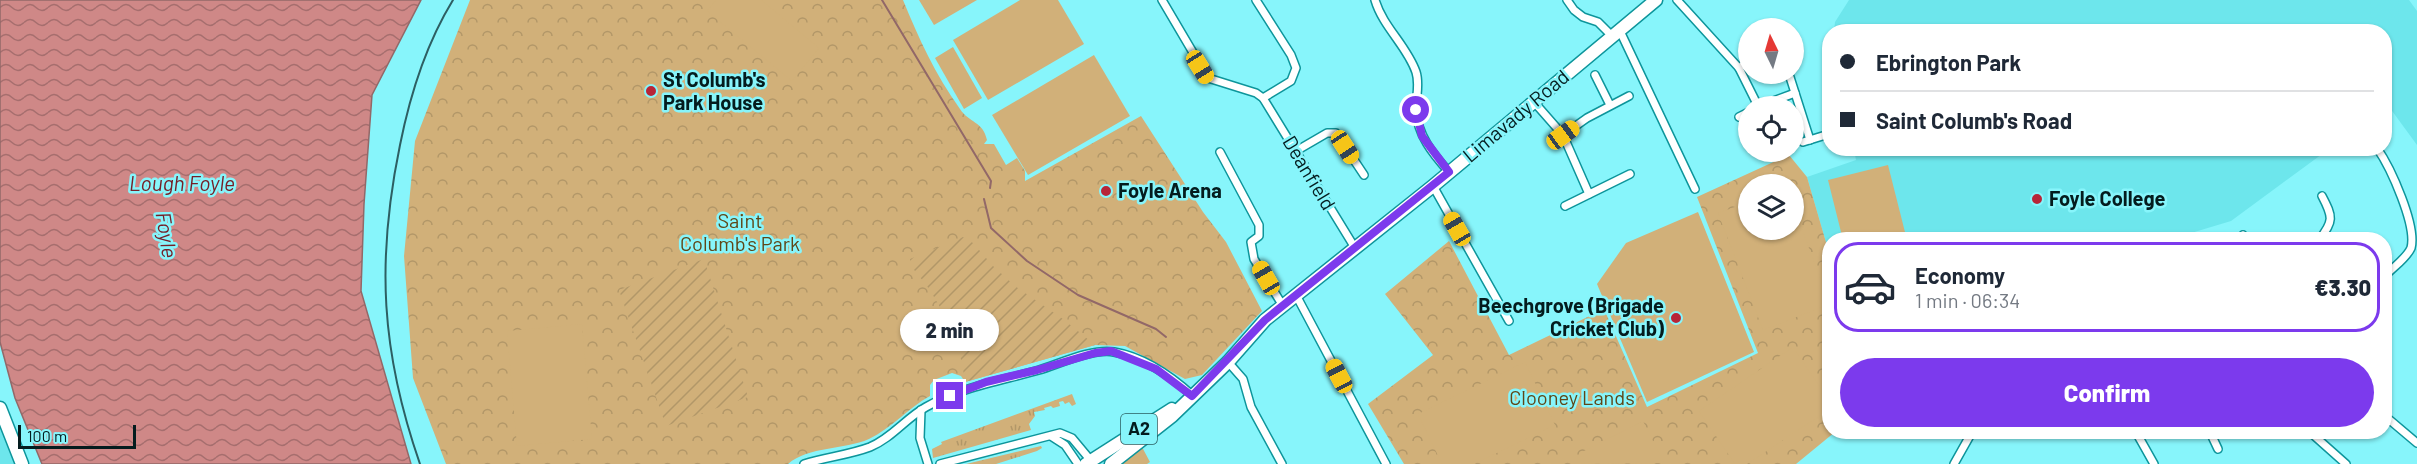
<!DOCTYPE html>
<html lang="en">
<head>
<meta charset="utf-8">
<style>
  :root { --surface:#fff; --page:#f6f6f7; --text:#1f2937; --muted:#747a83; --line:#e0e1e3; --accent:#7c3aed }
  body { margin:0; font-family:Barlow,sans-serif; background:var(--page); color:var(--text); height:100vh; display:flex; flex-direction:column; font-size:22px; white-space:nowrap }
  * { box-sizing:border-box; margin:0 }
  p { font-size:20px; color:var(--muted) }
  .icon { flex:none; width:33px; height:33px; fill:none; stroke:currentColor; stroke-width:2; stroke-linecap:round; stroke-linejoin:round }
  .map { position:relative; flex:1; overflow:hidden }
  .drawer { position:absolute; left:1822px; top:232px; width:570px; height:207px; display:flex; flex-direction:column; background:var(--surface); border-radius:24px; box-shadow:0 2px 4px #0004 }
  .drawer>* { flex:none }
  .guide { position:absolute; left:1822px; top:24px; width:570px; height:132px; border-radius:24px; box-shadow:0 2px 4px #0004; display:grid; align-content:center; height:132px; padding:0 18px; background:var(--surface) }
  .needle { width:39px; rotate:355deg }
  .tools { position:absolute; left:1738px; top:18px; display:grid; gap:12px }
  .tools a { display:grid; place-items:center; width:66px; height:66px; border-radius:50%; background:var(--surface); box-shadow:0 2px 4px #0004; font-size:30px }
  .scale { position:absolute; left:18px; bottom:15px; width:118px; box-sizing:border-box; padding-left:6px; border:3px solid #041c1e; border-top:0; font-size:16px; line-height:21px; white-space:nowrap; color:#041c1e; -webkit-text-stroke:4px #87f5fb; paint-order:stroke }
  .end { position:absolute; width:27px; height:27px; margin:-14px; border:8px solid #7c3aed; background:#fff; box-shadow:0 0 0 3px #fff }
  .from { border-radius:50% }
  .bubble { position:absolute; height:42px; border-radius:21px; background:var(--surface); box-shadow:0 2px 4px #0004; font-size:20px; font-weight:800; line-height:42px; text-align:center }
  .car { position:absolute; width:18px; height:36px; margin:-18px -9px; border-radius:8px; box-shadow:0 0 4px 2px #0007; background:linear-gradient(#f5c518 24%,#345 0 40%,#f5c518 0 76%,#345 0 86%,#f5c518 0) }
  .guide b { display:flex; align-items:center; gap:21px; height:57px; font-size:22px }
  .guide b+b { border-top:2px solid var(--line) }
  .guide i { width:15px; height:15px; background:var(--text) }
  ul { padding:10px 0 0; list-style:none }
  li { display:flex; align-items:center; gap:18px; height:90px; margin:0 12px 9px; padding:0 6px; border:3px solid transparent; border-radius:24px }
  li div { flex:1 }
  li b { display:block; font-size:22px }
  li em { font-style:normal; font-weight:800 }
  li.on { border-color:var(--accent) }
  li>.icon { width:54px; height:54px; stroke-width:1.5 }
  .action { display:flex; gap:12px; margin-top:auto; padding:12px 18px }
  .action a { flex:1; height:69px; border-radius:36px; background:var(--accent); color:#fff; font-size:24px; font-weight:800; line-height:69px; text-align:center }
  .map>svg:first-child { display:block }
</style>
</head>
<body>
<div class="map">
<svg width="2417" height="464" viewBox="0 0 2417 464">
  <defs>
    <pattern id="grass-tufts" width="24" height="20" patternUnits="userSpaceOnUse" patternTransform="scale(1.5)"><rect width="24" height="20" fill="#d1b079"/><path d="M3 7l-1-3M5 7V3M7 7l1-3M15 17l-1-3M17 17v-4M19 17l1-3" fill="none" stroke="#b29768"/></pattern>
    <pattern id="park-crowns" width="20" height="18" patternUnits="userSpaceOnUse" patternTransform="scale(1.5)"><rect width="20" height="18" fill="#d1b079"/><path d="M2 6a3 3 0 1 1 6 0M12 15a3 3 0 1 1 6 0" fill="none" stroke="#b29768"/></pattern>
    <pattern id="garden-furrows" width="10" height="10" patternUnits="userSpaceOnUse" patternTransform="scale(1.5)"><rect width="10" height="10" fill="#d1b079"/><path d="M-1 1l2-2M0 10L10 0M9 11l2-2" fill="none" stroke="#b29768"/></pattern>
    <pattern id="water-waves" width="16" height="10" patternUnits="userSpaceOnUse" patternTransform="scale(1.5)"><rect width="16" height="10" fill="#cf8887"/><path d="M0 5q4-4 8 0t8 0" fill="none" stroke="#a66e6e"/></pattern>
  </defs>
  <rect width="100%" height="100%" fill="#87f5fb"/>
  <g fill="#6de6ec">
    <path d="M1849,0H2409L2417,11V145L2387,104L2385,106V32H1834L1835,22Z"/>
    <path d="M1854,149H2329L2231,221L2168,240H1830V256L1807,177L1856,160Z"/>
    <path d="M0,425L3,432L17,464H0Z"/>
  </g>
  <g fill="url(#grass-tufts)">
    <path d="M1072,394L1076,404L1072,406L1069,402L1065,404L1063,401L1059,402L1060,406L1053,408L1051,406L1044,408L1045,410L1034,412L1035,416L1029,424L1031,430L933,458L932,449L942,444L941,442Z"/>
    <path d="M1041,446L1042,448L1037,451L996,464H966Z"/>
    <path d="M1142,447L1150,462L1147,464H1119Z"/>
  </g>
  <g fill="url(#park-crowns)" fill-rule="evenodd">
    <path d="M470,0H903C919,39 935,74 960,109C969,123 983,121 987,140L984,144H994L1006,165L1017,158L1025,171V181L1141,116L1203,212L1226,242L1262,311L1202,375L1185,379L1125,346L1095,345L965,382L961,376L952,373L934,380L930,385V396C908,408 892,428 869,439C844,450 809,446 788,464H446L413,378L404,256L415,141Z"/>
    <path d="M1789,155L1807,177L1830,256V432H1835L1796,464H1404L1368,404L1433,355L1385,294L1449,241L1509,355L1604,309L1647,407L1758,353L1697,197ZM1749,184H1794V230H1749Z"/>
  </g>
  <g fill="url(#garden-furrows)">
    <path d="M963,237L973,243L993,266L1015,286L1063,319L1095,345L965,382C961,346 947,316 927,286C921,277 911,270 910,259Z"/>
    <path d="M704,259L748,397L666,426L619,290Z"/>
  </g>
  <g fill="#d1b079">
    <path d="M716,0H761L819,48L792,81L707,11Z"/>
    <path d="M919,0H977L934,25Z"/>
    <path d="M1020,0H1058L1084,44L988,100L953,40Z"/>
    <path d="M953,47L982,98L964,109L935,58Z"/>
    <path d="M1094,55L1130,116L1028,175L992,115Z"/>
    <path d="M1888,165L1907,240H1843L1828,180Z"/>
    <path d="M1749,202V230H1794V208L1830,304L1763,330L1718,213Z"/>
    <path d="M1698,212L1754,352L1647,402L1597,284L1626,243Z"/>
    <path d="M582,324L592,439L517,446L507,331Z"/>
    <path d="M1793,347L1830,402V409L1747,464H1735L1699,411Z"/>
    <path d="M1525,362L1555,425L1474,464H1442L1418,414Z"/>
    <path d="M1643,421L1664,463L1585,464L1580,453Z"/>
  </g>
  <path fill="url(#water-waves)" stroke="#926868" stroke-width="1.5" d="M0,0H421L372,95L364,204L361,291L411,464H42L15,398L0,342Z"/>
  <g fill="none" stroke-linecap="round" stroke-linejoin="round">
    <g stroke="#926868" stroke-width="2">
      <path d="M882,0L991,181L990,188"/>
      <path d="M984,199L991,228L1027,261L1078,295L1156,329L1166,337"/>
    </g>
    <defs>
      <g id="street">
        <path d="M1162,0L1208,78L1256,93L1263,98L1355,248"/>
        <path d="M1256,0L1291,55L1296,68L1291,81L1263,98"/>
        <path d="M1375,0C1383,27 1407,46 1416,72C1420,84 1416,96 1416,109C1417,135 1433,154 1449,172"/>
        <path d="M1567,0L1574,10L1583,17L1598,22L1612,36"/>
        <path d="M1677,0L1739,68L1758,106"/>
        <path d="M1619,29L1695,189"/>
        <path d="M1739,68L1749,61"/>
        <path d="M1789,74L1810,140"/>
        <path d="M1595,75L1610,105"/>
        <path d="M1534,102L1563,135L1587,118L1629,96"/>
        <path d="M1760,106L1795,93"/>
        <path d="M1739,117L1749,112"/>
        <path d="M1563,135L1589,194"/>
        <path d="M1803,142L1829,134"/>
        <path d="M2377,148C2391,168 2417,226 2411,248C2406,259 2393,267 2385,276"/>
        <path d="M1296,151L1327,133H1336L1364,175"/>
        <path d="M1220,152L1259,225V236L1251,242L1254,259L1283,306"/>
        <path d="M1433,186L1509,321"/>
        <path d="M1565,206L1630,174"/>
        <path d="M2238,240L2243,235"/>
        <path d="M2319,240C2334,221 2333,217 2322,196"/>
        <path d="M1296,295L1386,464"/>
        <path d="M1228,362L1243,379L1251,407L1282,464"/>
        <path d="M2385,409V416L2417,443"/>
        <path d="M921,410L920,438L928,464"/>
        <path d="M2136,432L2154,464"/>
        <path d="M2210,432L2218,449"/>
        <path d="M2310,432L2346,464"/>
        <path d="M1051,436L1065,445L1078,464"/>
        <path d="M804,464C826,457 849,455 870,447C892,438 906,418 926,407C961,387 1000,381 1039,370C1059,364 1093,348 1114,352C1143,357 1171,376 1193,396"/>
        <path d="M940,464L1060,433L1072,438L1092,462"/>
        <path d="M1954,464L1972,432"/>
      </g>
      <g id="highway">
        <path d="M0,408L22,464"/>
        <path d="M1086,464L1172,409"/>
        <path d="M1111,464L1172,416L1228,362L1265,320L1433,186L1656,0"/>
      </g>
    </defs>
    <use href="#street" stroke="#0d959b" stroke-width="10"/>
    <use href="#highway" stroke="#0d959b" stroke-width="15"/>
    <use href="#street" stroke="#fff" stroke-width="7"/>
    <use href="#highway" stroke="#fff" stroke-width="12"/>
    <path stroke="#2d5f63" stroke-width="2" d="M420,464C381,352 376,261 400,145C410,95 426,44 453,0"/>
  </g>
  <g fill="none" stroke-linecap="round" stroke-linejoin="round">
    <path stroke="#7c3aed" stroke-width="8" d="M950,396L986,382L1037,370L1095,353L1111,351L1156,369L1192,396L1265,320L1449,172L1422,136L1416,110"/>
  </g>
  <g fill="#b72538" stroke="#87f5fb" stroke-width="2">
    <circle cx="651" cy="91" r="6"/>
    <circle cx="1106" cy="191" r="6"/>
    <circle cx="2037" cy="199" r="6"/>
    <circle cx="1676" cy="318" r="6"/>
  </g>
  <g text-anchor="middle" stroke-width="5" stroke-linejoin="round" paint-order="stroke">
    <rect fill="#87f5fb" stroke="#2b5d60" stroke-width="1.5" x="1121" y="414" width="36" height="30" rx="4.5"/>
    <g font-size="18" font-weight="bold" fill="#041c1e">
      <text x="1139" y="435">A2</text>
    </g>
    <g font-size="20" font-weight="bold" fill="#041c1e" stroke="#87f5fb" text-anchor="start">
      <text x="663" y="87">St Columb's<tspan x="663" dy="23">Park House</tspan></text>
      <text x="1118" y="198">Foyle Arena</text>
      <text x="2049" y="206">Foyle College</text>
      <text x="1664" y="313" text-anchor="end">Beechgrove (Brigade<tspan x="1664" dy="23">Cricket Club)</tspan></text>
    </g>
    <g font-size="20" fill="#041c1e" stroke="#87f5fb">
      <text transform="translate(1516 116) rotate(-40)" y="7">Limavady Road</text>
      <text transform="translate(1309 173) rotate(59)" y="7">Deanfield</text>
    </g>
    <g font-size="20" fill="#5f4617" stroke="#87f5fb">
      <text x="740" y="228">Saint<tspan x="740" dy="23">Columb's Park</tspan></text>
      <text x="1572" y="405">Clooney Lands</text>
    </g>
    <g font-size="21" font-style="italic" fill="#762028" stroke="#87f5fb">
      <text x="182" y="191">Lough Foyle</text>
      <text transform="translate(166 235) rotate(81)" y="7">Foyle</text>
    </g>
  </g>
</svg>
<div class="tools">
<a><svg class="needle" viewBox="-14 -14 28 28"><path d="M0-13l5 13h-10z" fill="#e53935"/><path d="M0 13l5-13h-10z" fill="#747a83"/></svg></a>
<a><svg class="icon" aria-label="locate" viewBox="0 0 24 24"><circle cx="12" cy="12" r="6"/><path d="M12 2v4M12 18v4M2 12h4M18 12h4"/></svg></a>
<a><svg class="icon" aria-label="layers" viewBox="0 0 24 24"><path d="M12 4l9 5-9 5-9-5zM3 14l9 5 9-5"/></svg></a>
</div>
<div class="scale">100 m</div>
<i class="end from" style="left:1416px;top:110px"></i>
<i class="end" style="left:950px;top:396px"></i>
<div class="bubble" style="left:900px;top:309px;width:99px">2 min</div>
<i class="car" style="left:1200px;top:67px;rotate:148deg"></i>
<i class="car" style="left:1563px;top:135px;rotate:54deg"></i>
<i class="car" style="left:1345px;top:147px;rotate:147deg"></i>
<i class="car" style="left:1457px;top:229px;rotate:330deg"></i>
<i class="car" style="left:1266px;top:278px;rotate:330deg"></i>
<i class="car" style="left:1339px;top:376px;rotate:332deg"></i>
<div class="guide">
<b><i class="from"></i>Ebrington Park</b>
<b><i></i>Saint Columb's Road</b>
</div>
<section class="drawer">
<ul>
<li class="on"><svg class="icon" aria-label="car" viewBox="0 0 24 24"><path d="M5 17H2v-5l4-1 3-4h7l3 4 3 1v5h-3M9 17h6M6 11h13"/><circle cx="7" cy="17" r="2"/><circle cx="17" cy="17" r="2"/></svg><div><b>Economy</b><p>1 min · 06:34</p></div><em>€3.30</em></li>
</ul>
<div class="action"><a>Confirm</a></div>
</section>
</div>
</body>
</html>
